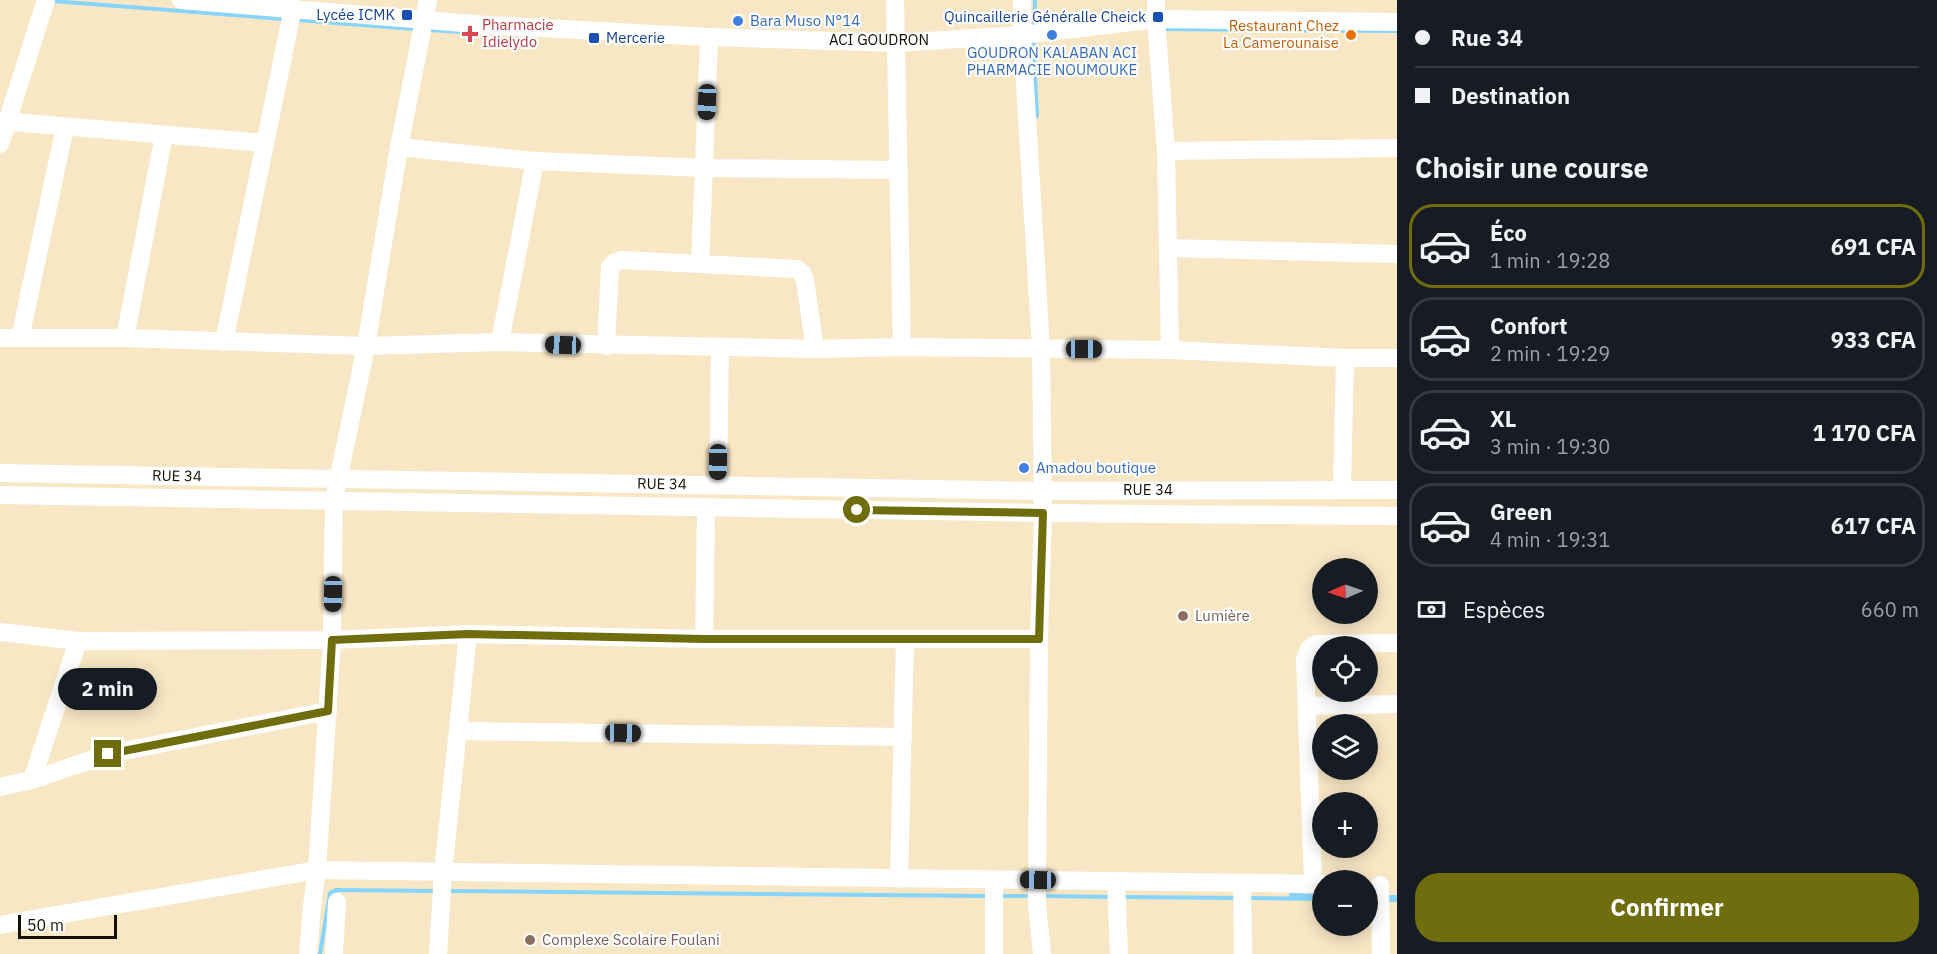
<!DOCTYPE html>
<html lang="fr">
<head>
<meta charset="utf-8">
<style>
  :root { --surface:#171b24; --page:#20242c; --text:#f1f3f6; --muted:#9ea1a6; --line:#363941; --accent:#6f6d0e }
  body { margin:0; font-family:"IBM Plex Sans",sans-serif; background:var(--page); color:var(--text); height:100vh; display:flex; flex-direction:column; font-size:22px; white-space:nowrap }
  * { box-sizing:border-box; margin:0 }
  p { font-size:20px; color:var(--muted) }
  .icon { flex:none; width:33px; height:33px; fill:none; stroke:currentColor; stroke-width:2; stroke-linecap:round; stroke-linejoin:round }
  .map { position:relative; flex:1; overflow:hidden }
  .side { display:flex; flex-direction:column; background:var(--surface); width:540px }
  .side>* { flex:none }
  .guide { display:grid; align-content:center; height:132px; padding:0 18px; background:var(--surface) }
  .needle { width:39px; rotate:268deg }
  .controls { position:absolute; left:1312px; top:558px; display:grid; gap:12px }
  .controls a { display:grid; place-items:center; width:66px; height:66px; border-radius:50%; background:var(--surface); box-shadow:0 3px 15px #0003; font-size:30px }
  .scale { position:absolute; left:18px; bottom:15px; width:99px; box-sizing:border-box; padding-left:6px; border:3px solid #140f04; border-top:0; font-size:16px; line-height:21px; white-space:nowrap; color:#140f04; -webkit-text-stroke:4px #fff; paint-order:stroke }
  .end { position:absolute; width:27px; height:27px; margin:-14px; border:8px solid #6f6d0e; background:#fff; box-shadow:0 0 0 3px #fff }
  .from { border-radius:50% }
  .bubble { position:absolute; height:42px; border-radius:21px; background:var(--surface); box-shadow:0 3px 15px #0003; font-size:20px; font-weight:700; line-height:42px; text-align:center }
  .car { position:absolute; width:18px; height:36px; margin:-18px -9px; border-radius:8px; box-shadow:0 0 4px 2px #0007; background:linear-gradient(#222 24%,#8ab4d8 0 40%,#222 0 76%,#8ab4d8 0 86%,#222 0) }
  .guide b { display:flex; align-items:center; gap:21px; height:57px; font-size:22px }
  .guide b+b { border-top:2px solid var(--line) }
  .guide i { width:15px; height:15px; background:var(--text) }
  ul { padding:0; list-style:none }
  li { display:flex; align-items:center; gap:18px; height:84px; margin:0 12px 9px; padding:0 6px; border:3px solid var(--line); border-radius:24px }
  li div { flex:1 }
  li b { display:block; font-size:22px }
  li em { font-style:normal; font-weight:700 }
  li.on { border-color:var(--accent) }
  li>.icon { width:54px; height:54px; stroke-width:1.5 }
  h2 { padding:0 18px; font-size:27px; line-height:72px }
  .pay { display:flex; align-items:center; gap:15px; height:66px; padding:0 18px; font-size:22px }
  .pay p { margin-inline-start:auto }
  .action { display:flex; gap:12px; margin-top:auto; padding:12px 18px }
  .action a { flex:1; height:69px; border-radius:24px; background:var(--accent); color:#fff; font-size:24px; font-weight:700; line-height:69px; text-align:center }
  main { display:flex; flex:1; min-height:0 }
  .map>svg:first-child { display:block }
</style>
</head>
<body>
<main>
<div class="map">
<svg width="1397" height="954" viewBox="0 0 1397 954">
  <rect width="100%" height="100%" fill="#f7e7c4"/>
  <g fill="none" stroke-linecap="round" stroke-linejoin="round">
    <g stroke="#86d4fc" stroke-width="4">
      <path d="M52,1L284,19"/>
      <path d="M297,20L415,29"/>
      <path d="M1034,28L1035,0"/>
      <path d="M1163,29L1397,31"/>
      <path d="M429,30L478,33"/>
      <path d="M1033,38L1037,116"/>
      <path d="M448,891L989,896"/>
      <path d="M1291,895L1319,896"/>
      <path d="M1000,896H1026"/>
      <path d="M1046,896L1112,897"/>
      <path d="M1123,897L1238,898"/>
      <path d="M1386,897H1397"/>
      <path d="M1249,898L1323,899"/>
      <path d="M1386,900H1397"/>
      <path d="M320,954L330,893L336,890L437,891"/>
    </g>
    <g stroke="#fff" stroke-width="18">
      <path d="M181,0L487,25L709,37L896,43L1022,35L1156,19L1397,22"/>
      <path d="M895,0L902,347"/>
      <path d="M1022,0V35L1041,348L1043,513L1039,639L1037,904L1042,954"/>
      <path d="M1156,0V19L1166,151L1170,350"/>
      <path d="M0,121L265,143"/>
      <path d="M0,144L46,0"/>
      <path d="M399,147L535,161L705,168L898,170"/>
      <path d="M1166,151L1397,148"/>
      <path d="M1169,248L1397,254"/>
      <path d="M700,264L709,37"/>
      <path d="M0,338H125L366,346L500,342L815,349L902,347L1170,350L1345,358H1397"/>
      <path d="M20,338L65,127"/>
      <path d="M125,338L164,135"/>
      <path d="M224,342L293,8"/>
      <path d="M500,342L535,161"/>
      <path d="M606,346L610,267L614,263L622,260L797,269L802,273L805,280L815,349"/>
      <path d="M0,473L1043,491L1397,490"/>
      <path d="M718,485L720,347"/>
      <path d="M1342,489L1345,358"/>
      <path d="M0,495L1043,513L1397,516"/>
      <path d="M0,632L78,641L332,640L468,634L704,639H1039"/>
      <path d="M704,639L706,508"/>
      <path d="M1307,706L1397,704"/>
      <path d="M460,731L903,737"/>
      <path d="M32,780L78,641"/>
      <path d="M0,787L32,780L108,754L328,711"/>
      <path d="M899,879L905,639"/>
      <path d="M1116,881L1119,954"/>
      <path d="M1242,883L1243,954"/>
      <path d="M1313,884L1305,659L1309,649L1316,644L1397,643"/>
      <path d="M1380,885L1381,954"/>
      <path d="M0,925L317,870L1323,884"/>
      <path d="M308,954L312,906L317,870L332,640L334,500L366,346L399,147L428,0"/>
      <path d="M334,954L337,902"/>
      <path d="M438,954L443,872L468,634"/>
      <path d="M994,954V880"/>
    </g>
  </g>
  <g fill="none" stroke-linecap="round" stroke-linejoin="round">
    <path stroke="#6f6d0e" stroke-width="8" d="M108,754L328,711L332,640L468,634L704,639H1039L1043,513L857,510"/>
  </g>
  <g fill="#1a4fb4" stroke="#fff" stroke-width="2">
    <rect x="401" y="9" width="12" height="12" rx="3"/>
    <rect x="1152" y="11" width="12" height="12" rx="3"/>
    <rect x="588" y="32" width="12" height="12" rx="3"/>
  </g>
  <g fill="#3f7fe0" stroke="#fff" stroke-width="2">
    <circle cx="738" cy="21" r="6"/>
    <circle cx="1052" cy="35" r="6"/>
    <circle cx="1024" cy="468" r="6"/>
  </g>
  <path fill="#e0444e" stroke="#fff" stroke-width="2" d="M467 25h6v6h6v6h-6v6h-6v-6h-6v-6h6z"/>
  <circle fill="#e8710a" stroke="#fff" stroke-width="2" cx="1351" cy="35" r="6"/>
  <g fill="#8d6e63" stroke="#fff" stroke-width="2">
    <circle cx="1183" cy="616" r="6"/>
    <circle cx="530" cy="940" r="6"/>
  </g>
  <g text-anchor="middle" stroke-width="4.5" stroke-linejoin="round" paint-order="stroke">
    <g font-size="15" fill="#164399" stroke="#fff" text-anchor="end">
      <text x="395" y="20">Lycée ICMK</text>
      <text x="1146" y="22">Quincaillerie Généralle Cheick</text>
      <text x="606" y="43" text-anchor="start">Mercerie</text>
    </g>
    <g font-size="15" fill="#366cbe" stroke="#fff" text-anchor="start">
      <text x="750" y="26">Bara Muso N°14</text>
      <text x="1052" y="58" text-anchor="middle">GOUDRON KALABAN ACI<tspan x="1052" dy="17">PHARMACIE NOUMOUKE</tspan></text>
      <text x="1036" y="473">Amadou boutique</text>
    </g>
    <g font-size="15" fill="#be3a42" stroke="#fff" text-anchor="start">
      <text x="482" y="30">Pharmacie<tspan x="482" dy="17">Idielydo</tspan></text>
    </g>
    <g font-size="15" fill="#c56008" stroke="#fff" text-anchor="end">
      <text x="1339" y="31">Restaurant Chez<tspan x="1339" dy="17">La Camerounaise</tspan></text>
    </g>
    <g font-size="15" fill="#140f04" stroke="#fff">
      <text x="879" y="45">ACI GOUDRON</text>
      <text transform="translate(177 476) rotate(1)" y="5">RUE 34</text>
      <text transform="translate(662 484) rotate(1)" y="5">RUE 34</text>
      <text x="1148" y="495">RUE 34</text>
    </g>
    <g font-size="15" fill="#785e54" stroke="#fff" text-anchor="start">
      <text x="1195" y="621">Lumière</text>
      <text x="542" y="945">Complexe Scolaire Foulani</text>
    </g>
  </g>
</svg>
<div class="controls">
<a><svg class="needle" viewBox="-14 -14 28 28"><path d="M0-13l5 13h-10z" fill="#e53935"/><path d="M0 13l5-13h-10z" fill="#9ea1a6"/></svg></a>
<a><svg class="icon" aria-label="locate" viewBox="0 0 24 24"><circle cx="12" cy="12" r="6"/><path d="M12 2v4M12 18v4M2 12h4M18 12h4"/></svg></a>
<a><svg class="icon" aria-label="layers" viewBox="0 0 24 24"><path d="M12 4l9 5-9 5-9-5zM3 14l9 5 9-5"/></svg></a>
<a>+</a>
<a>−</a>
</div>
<div class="scale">50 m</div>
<i class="end from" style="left:857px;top:510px"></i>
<i class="end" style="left:108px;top:754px"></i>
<div class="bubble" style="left:58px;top:668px;width:99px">2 min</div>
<i class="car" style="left:707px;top:102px;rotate:182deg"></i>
<i class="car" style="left:563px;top:345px;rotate:272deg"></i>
<i class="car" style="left:1084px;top:349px;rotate:90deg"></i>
<i class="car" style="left:718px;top:462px;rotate:181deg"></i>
<i class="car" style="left:333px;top:594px;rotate:181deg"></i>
<i class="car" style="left:623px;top:733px;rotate:91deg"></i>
<i class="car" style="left:1038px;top:880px;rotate:271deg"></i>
</div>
<section class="side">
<div class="guide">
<b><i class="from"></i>Rue 34</b>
<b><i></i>Destination</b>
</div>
<h2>Choisir une course</h2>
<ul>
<li class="on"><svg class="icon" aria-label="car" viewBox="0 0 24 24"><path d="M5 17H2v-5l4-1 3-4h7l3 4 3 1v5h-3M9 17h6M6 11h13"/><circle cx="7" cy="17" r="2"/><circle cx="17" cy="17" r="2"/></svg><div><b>Éco</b><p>1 min · 19:28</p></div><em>691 CFA</em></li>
<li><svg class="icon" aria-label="car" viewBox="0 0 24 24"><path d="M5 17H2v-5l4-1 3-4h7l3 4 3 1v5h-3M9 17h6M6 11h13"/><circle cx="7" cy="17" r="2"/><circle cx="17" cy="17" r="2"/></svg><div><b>Confort</b><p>2 min · 19:29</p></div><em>933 CFA</em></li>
<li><svg class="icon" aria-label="car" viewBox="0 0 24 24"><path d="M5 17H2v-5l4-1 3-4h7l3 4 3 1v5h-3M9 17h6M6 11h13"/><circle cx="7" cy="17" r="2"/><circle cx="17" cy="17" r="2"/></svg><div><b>XL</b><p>3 min · 19:30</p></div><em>1 170 CFA</em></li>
<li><svg class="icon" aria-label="car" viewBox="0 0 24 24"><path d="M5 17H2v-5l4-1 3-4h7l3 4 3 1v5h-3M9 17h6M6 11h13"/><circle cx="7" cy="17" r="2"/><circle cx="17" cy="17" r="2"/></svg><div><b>Green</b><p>4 min · 19:31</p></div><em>617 CFA</em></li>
</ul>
<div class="pay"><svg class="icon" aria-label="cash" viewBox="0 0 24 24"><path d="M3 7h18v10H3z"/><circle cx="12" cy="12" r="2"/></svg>Espèces<p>660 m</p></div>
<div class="action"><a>Confirmer</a></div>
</section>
</main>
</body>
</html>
